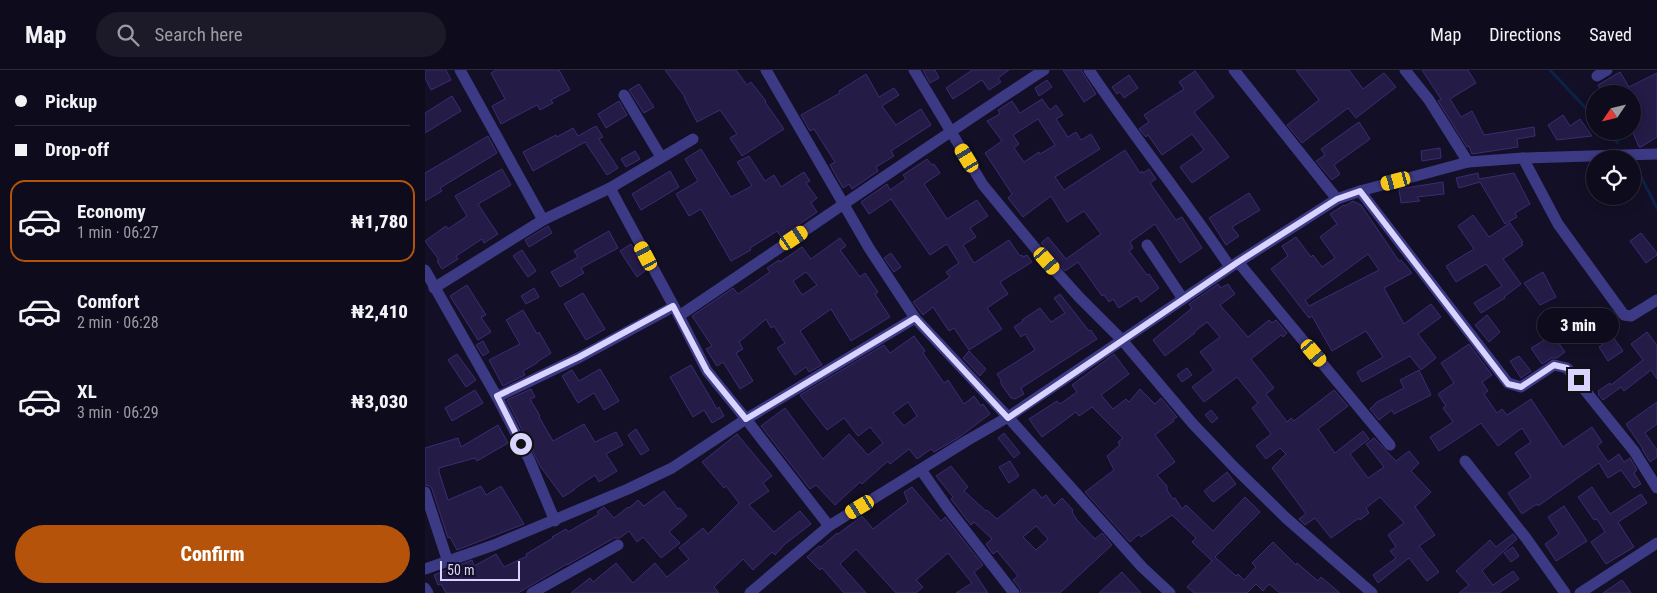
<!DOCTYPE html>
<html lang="en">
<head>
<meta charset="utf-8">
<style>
  :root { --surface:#0e0b1c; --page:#1c1929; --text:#f1f3f6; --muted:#9b9ba3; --line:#2e2b3b; --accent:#b45309 }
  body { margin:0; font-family:"Roboto Condensed",sans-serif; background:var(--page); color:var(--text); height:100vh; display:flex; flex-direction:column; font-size:19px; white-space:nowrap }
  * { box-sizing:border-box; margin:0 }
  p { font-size:16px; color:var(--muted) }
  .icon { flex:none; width:28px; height:28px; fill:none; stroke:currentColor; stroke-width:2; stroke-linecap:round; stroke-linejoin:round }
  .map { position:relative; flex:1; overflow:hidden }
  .panel { display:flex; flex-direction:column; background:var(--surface); width:425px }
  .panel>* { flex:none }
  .top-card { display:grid; align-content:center; height:110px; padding:0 15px; background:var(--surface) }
  .needle { width:32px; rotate:235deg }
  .fabs { position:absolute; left:1161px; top:15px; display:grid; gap:10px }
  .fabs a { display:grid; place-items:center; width:55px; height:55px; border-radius:50%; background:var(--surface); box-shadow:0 2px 12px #0003,0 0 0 1px var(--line); font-size:25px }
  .scale { position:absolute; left:15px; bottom:12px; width:80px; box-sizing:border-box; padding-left:5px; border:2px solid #d9d4ff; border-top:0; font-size:14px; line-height:18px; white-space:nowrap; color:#d9d4ff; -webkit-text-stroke:4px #130f26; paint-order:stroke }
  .end { position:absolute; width:22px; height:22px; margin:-11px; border:6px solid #d9d4ff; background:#111; box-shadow:0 0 0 2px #111 }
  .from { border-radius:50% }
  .bubble { position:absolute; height:35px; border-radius:18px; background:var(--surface); box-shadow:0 2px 12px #0003,0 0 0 1px var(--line); font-size:16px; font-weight:800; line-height:35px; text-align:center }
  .car { position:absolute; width:15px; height:30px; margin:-15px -8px; border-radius:6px; box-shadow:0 0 4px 1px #0007; background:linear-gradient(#f5c518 24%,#345 0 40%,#f5c518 0 76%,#345 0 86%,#f5c518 0) }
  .top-card b { display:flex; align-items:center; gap:18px; height:48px; font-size:19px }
  .top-card b+b { border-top:1px solid var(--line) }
  .top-card i { width:12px; height:12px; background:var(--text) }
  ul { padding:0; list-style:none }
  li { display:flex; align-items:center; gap:15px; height:82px; margin:0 10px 8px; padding:0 5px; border:2px solid transparent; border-radius:15px }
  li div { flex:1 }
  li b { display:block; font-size:19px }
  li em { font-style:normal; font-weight:800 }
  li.active { border-color:var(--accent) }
  li>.icon { width:45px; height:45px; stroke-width:1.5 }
  .cta { display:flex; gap:10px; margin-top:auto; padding:10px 15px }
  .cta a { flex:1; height:58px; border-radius:30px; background:var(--accent); color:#fff; font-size:20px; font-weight:800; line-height:58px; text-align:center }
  header { display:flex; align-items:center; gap:30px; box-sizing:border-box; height:70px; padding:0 25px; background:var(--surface); border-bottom:1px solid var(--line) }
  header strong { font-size:24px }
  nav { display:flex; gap:28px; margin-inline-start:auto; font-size:18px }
  .search { width:350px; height:45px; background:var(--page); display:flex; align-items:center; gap:12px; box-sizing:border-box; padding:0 18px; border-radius:28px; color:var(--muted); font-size:19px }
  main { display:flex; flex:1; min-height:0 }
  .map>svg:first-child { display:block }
</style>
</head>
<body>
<header>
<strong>Map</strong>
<div class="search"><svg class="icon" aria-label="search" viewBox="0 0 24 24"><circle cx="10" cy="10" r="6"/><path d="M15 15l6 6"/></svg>Search here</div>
<nav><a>Map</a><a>Directions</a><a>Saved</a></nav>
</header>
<main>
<section class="panel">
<div class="top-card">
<b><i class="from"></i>Pickup</b>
<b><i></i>Drop-off</b>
</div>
<ul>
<li class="active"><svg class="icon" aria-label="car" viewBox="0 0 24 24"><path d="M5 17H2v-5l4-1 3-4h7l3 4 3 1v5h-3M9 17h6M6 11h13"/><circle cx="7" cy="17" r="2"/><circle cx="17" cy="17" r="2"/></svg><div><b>Economy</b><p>1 min · 06:27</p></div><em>₦1,780</em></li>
<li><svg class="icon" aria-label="car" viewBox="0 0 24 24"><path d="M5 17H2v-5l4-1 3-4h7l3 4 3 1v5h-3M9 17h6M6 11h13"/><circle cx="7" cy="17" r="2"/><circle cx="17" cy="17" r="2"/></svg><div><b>Comfort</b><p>2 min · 06:28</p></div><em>₦2,410</em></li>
<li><svg class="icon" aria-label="car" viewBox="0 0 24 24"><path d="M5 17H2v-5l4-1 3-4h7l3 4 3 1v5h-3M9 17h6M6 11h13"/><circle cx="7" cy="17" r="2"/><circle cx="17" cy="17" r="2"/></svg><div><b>XL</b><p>3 min · 06:29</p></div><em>₦3,030</em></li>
</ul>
<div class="cta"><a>Confirm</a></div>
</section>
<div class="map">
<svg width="1232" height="523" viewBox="0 0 1232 523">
  <rect width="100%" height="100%" fill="#130f26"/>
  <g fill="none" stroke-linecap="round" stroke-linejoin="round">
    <g stroke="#0c2248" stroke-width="3">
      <path d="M1125,0L1170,48"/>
      <path d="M1182,61L1193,73"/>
      <path d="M1210,95L1232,138"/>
    </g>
  </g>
  <g fill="#241b47" stroke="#3b2d73" fill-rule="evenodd">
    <path d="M0,0H21L26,10L6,20L0,8Z"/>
    <path d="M71,0H134L145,20L126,30L128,33L115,40L112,35L76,54L67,36L80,29L66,3Z"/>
    <path d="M240,0H311L322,15L326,12L341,31L340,32L359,59L317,86L305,68L312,64L295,40L272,52L259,27H260Z"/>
    <path d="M498,0H510L514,8L505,13Z"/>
    <path d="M547,0H584L573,8L576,12L564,20L557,10L528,29L521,18Z"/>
    <path d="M638,0H656L671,24L659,32Z"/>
    <path d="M871,0H924L938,19L959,3L971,17L931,48L923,38L877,73L862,55L894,30Z"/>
    <path d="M997,0H1043L1051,13L1025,29L1036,47L1047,41L1059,65L1109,57L1110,66L1092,69L1093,77L1047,84L1044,76L1042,77L1013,31L1016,29Z"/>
    <path d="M770,1L789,27L769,42L804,87L767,113L755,97L779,80L767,64L737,85L723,65L721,67L714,59L724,52L719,45L759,19L754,12Z"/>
    <path d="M1195,2L1204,17L1232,3V67L1216,77H1214L1208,63V24H1178L1173,15Z"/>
    <path d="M441,4L454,27L469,18L474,25L457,36L471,55L496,39L506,55L466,81L469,86L451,97L453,101L427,119L424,114L418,118L405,95L410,92L389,59L385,61L376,45L415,23L414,21Z"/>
    <path d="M704,5L713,18L699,28L695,22L692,24L687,17Z"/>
    <path d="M622,10L627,17L614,26L610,18Z"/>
    <path d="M214,14L229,37L219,43L204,20Z"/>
    <path d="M27,26L36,41L0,63V43Z"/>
    <path d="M617,29L625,40L631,35L638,45L631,49L643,67L651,62L656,70L666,64L675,79L630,107L639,120L700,80L715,103L717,101L718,103L724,99L731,109L725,113L751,150L757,147L777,178L755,193L730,154L705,172L708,178L704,181L722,205L724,204L734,218L716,232L712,226L694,238L688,229L684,232L679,225L677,226L653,192L640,201L616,173L623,167L641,189L676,164L659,141L642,152L626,126L598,147L583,128L587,124L560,83L577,71L562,51L575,44L573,40L587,31L595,43ZM613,49L630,75L615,84L614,82L599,92L589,78L594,74L588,65Z"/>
    <path d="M194,31L202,45L181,58L173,44Z"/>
    <path d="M1138,45L1145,56L1155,49L1167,66L1132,70L1123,55Z"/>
    <path d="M934,52L945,69L909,95L915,104L907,110L891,91L900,85L896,79Z"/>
    <path d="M171,56L178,67L174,69L193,98L182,105L160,72L108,101L98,82L131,65L132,67L148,58L153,66Z"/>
    <path d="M63,66L72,83L15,118L17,121L0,131V103Z"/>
    <path d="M1015,78L1016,88L997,91L996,81Z"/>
    <path d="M276,79L306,127L327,116L312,92L324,86L340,111L349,105L356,117L379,102L385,111L381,113L392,128L386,133L392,142L356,167L352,161L325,178L326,180L306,191L276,139L264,146L251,124L273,111L260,89Z"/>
    <path d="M210,81L215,89L201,97L196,89Z"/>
    <path d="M502,89L507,95L509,94L515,103L499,114L522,149L552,130L563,146L545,158L551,167L538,175L549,193L584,170L595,186L597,185L598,187L602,185L607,192L575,212L583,224L562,238L577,259L544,280L529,258L524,261L508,237L498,245L488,232L525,207L521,202L534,193L522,174L505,185L466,129L444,144L436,132L462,114L465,120L481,109L478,105Z"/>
    <path d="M77,99L86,115L53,134L73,164L59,173L57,169L31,186L33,189L17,199L12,191L14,190L0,171L21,156L23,159L42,146L30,126Z"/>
    <path d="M245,101L254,117L216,140L207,124Z"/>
    <path d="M1053,103L1054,109L1089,103L1105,134L1090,143L1092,147L1080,154L1055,112L1034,118L1031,108Z"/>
    <path d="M1018,112L1019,124L992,127L995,131L976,133L974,119Z"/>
    <path d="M824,123L835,140L807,157L814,166L801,175L784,148Z"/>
    <path d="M928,131L936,135L974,191L976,190L987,203L959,218L979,254L1006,234L1016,247L993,264L1011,288L996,300L985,286L937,312L932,302L958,287L941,261L907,281L887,246L884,248L846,199L863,186L857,176L871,167L886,187L888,185L897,197L910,188L895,167L912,154L905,144L919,135L920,136ZM943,184L954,200L884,236L880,230Z"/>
    <path d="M1048,145L1064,167L1085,153L1098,172L1096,173L1098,175L1078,189L1096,214L1079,227L1080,228L1056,243L1049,233L1077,216L1061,194L1031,212L1021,196L1049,179L1033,156Z"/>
    <path d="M123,156L127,163L104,177L100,170Z"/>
    <path d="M184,161L193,178L156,198L159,203L135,217L126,202L153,187L149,181Z"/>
    <path d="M1216,163L1232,183V185L1221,193L1205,171Z"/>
    <path d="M415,168L421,176L415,180L435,207L440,203L453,222L450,224L465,247L426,271L406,239L375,261L397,295L384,302L381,297L370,305L352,278L360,273L349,256L346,258L341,249L314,272L318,279L311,283L328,311L315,319L298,292L292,296L281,279L287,276L267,246L308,218L313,224L345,202L342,198L354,190L355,192L377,177L386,189ZM381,202L392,215L377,225L368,211Z"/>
    <path d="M206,174L221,200L212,207L195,181Z"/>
    <path d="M97,180L111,201L103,207L88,186Z"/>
    <path d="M466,183L476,197L469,202L459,188Z"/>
    <path d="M1118,202L1131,227L1115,235L1099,213Z"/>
    <path d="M793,214L796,218L803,214L810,224L795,235L823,267L844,250L847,253L851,250L862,263L858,267L856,265L826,289L849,318L841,324L862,352L866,348L869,351L909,320L923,336L893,359L910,383L938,361L944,369L925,384L943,408L959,397L941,374L949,368L971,391L984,381L994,393L986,401L1006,422L990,437L1010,465L994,476L1014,502L1002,511L984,488L953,513L948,505L971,488L965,481L971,477L963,465L979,453L955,427L941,438L944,443L935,450L934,448L906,468L890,448L880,455L874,449L881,444L847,398L861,384L855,378L841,389L831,376L846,364L827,338L833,333L812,307L779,332L767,317L789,300L775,282L795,267L782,252L769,262L770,263L740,286L728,270L767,238L764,234Z"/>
    <path d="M42,215L61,245L56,247L66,262L53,270L25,226Z"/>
    <path d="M109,218L114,227L101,234L96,226Z"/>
    <path d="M158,223L180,259L161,270L139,234Z"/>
    <path d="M635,224L664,261L666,260L672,269L596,318L599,324L590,329L586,328L576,314V310L572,304L610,280L600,264L596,267L589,257L598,251L597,250L615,238L626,252L640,243L629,228Z"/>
    <path d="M98,240L112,264L114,262L126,283L112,292V293L98,301L100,305L78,316L64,290L95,274L81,250Z"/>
    <path d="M1062,245L1075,262L1064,272L1050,255Z"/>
    <path d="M1222,262L1232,275V309L1226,300L1199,321L1196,317L1178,330L1173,324L1174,323L1173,321L1185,313L1186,315L1218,290L1206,274Z"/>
    <path d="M1128,265L1140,282L1132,288H1127L1117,294L1106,278Z"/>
    <path d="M489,266L500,281L498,283L519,313L523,310L539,334L549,326L556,336L558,334L565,344L533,368L509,382L506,379L492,389L484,379L465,394L463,391L437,414L435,412L410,435L391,415L385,419L336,356L360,338L398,389L424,364L443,385L458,373L445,357L433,366L419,348L402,360L375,325L459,275L465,283ZM483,332L492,346L479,356L468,343Z"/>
    <path d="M1188,267L1198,281L1183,291L1174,277Z"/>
    <path d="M58,271L64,282L58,286L51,275Z"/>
    <path d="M1044,274L1067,305L1057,312L1063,321L1059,324L1072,343L1077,339L1082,345L1106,329L1138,377L1167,357L1177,372L1172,376L1183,392L1194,384L1199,392L1205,388L1212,400L1209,403L1216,414L1209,418L1196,400L1183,408L1174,393L1113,436L1112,434L1097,444L1083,423L1106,407L1090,383L1106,372L1097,358L1073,376L1056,353L1014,381L1005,367L1028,352L1018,338L1021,336L1013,324L1029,313L1016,293Z"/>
    <path d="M544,281L561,299L555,306L538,288Z"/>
    <path d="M32,284L51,310L41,317L23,290Z"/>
    <path d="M689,284L704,304L676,325L688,339L701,329L704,332L715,319L730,334L736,328L752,347L748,349L749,351L730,365L750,392L732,405L742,416V420L748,429L750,428L757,439L761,435L788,461L820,427L835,442L790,487L811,506L813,504L819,510L831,497L827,493L848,472L871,495L872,493L893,511L896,507L915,523H855L844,514L838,521L831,514L822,523H769L762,517L787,491L767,472L771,468L747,445L716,467L714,464L705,472L660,422L689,400L682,386L695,375L693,372L698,368L667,337L654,346L651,342L617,367L604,349L632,331L635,334L652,322L647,315Z"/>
    <path d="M1094,286L1106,301L1096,308L1085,291Z"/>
    <path d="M266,295L292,339L294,337L299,346L287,353L279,340L268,347L245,307Z"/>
    <path d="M762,298L767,305L757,312L752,305Z"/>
    <path d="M175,299L194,331L179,340L169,323L153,333L137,306L147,300L154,311Z"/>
    <path d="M994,300L1006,325L969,344L967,340L954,350L945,339L952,332L979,318L975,310Z"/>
    <path d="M106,319L110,327L105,329L115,346L114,347L128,371L159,354L170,372L191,362L198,375L181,384L192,401L174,412L170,405L149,419V420L138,427L115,396L82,330Z"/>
    <path d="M50,320L58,333L27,351L20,338Z"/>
    <path d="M1232,332V354L1220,363L1232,380V387L1225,392L1217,379H1218L1201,354Z"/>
    <path d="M786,340L793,348L787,353L780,345Z"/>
    <path d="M73,355L83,373L52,391L50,388L14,398V402L23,430L56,416L61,425L76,416L99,454L32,480L25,467L23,468L7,419L5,416L0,415V378L33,368L36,377Z"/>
    <path d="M211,359L224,380L216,385L203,365Z"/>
    <path d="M579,363L595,383L589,388L573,368Z"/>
    <path d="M312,364L347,406L338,413L344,421L324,435L349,462L375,441L386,454L360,474L350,485L347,482L328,500L318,489L289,517L294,523H146L165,508L168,512L191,493L208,513L230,493L242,507L264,489L254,478L278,458L283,464L314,433L301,416L299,418L277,392Z"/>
    <path d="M585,391L594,406L584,413L574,397Z"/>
    <path d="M526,396L543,417L539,421L561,441L562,440L572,449L609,419L617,428L621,425L629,436L637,428L648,440L647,442L652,450L670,469L677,463L687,475L635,523H596L595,518L588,510L593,506L572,481L568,484L561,474L567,469L549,452L546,455L526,429L528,427L511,406ZM611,456L623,469L611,480L598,467Z"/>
    <path d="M802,402L811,414L788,432L779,421Z"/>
    <path d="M487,417L516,451L520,447L558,495L549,502L563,523H531L547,513L523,483L491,510L498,517L491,523H471L431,479L415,494L441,523H419L397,498L395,500L382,487L394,476L396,477L412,463L413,464L437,446L448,459L483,432L479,422Z"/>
    <path d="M1167,417L1185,444L1216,424L1222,433L1193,452L1209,477L1181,494L1166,472L1180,462L1172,449L1169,450L1153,427Z"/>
    <path d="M239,421L253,439L255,438L262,446L244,462L255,473L236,488L218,467L212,472L204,461L195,468H189L142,495V494L93,523H21L16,514L13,515L9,505L47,490L49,496L71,484L79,497L102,486L101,484L128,468L127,467L141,459L143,462L174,444L172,442L176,439L179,437L189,448L203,437L204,438L213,430L219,436Z"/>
    <path d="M1139,436L1162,471L1131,491L1120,474L1134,464L1123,447Z"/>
    <path d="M1088,464L1092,469L1057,501L1068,515L1088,501L1094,509L1074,523H1034L1044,515L1031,501L1065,470L1071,477Z"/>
    <path d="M1088,477L1094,486L1086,492L1079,483Z"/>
    <path d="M697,502L716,523H674Z"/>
    <path d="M1197,510L1206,523H1178Z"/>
  </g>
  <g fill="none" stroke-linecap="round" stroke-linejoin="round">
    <g stroke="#3d3a85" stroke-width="11">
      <path d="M35,0L118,150"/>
      <path d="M341,0L444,178L490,248L583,347L717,497L745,523"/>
      <path d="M489,0L558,115L611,179L654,227L697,270L768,354L810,398L861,448L947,523"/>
      <path d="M664,0C709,67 760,130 805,197"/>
      <path d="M809,0L912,129"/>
      <path d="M980,0L1004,30L1043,92"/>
      <path d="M1172,6L1182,0"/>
      <path d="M199,25L236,87"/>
      <path d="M1098,88L1133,154L1199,245L1206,246L1232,230"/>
      <path d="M185,118L254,246L282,301L321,349L404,456"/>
      <path d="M935,121L1083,313L1096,317L1129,295L1142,298L1209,381L1232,418"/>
      <path d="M722,175L758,229"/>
      <path d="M813,192L965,375"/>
      <path d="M0,200L72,327L104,389L130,451"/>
      <path d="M9,218L118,150L185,118L268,69"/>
      <path d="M254,246C376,164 496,80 619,0"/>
      <path d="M72,327L155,287L248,237"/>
      <path d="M1040,391L1101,468L1140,523"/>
      <path d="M496,400L522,437L589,523"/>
      <path d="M0,422L23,492"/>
      <path d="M0,499L69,475L203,419L247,398L321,349L490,248"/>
      <path d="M0,518L3,523"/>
      <path d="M107,523L193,475"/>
      <path d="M325,523L404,456L543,370L583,347L813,192L912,129L935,121L1043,92L1098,88L1232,84"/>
      <path d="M1155,523L1232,473"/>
    </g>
  </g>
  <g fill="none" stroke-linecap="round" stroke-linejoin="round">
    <path stroke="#d9d4ff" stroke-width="6" d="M96,374L72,326L154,287L248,236L282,301L321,349L490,248L583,348L813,192L912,129L935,121L1083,314L1096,317L1129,295L1142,298L1154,310"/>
  </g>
</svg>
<div class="fabs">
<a><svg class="needle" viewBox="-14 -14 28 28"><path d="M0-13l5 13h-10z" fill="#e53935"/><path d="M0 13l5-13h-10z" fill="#9b9ba3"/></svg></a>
<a><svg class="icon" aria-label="locate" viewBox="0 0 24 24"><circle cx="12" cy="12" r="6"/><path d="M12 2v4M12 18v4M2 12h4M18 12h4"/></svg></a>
</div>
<div class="scale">50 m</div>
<i class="end from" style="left:96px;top:374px"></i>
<i class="end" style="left:1154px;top:310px"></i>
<div class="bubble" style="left:1112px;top:238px;width:82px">3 min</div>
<i class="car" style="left:542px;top:88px;rotate:329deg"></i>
<i class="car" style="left:971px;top:111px;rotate:255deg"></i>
<i class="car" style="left:369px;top:168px;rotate:56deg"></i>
<i class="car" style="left:221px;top:186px;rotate:332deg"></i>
<i class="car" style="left:622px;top:191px;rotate:139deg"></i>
<i class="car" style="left:889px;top:283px;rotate:140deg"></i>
<i class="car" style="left:435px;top:437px;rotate:239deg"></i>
</div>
</main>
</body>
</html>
